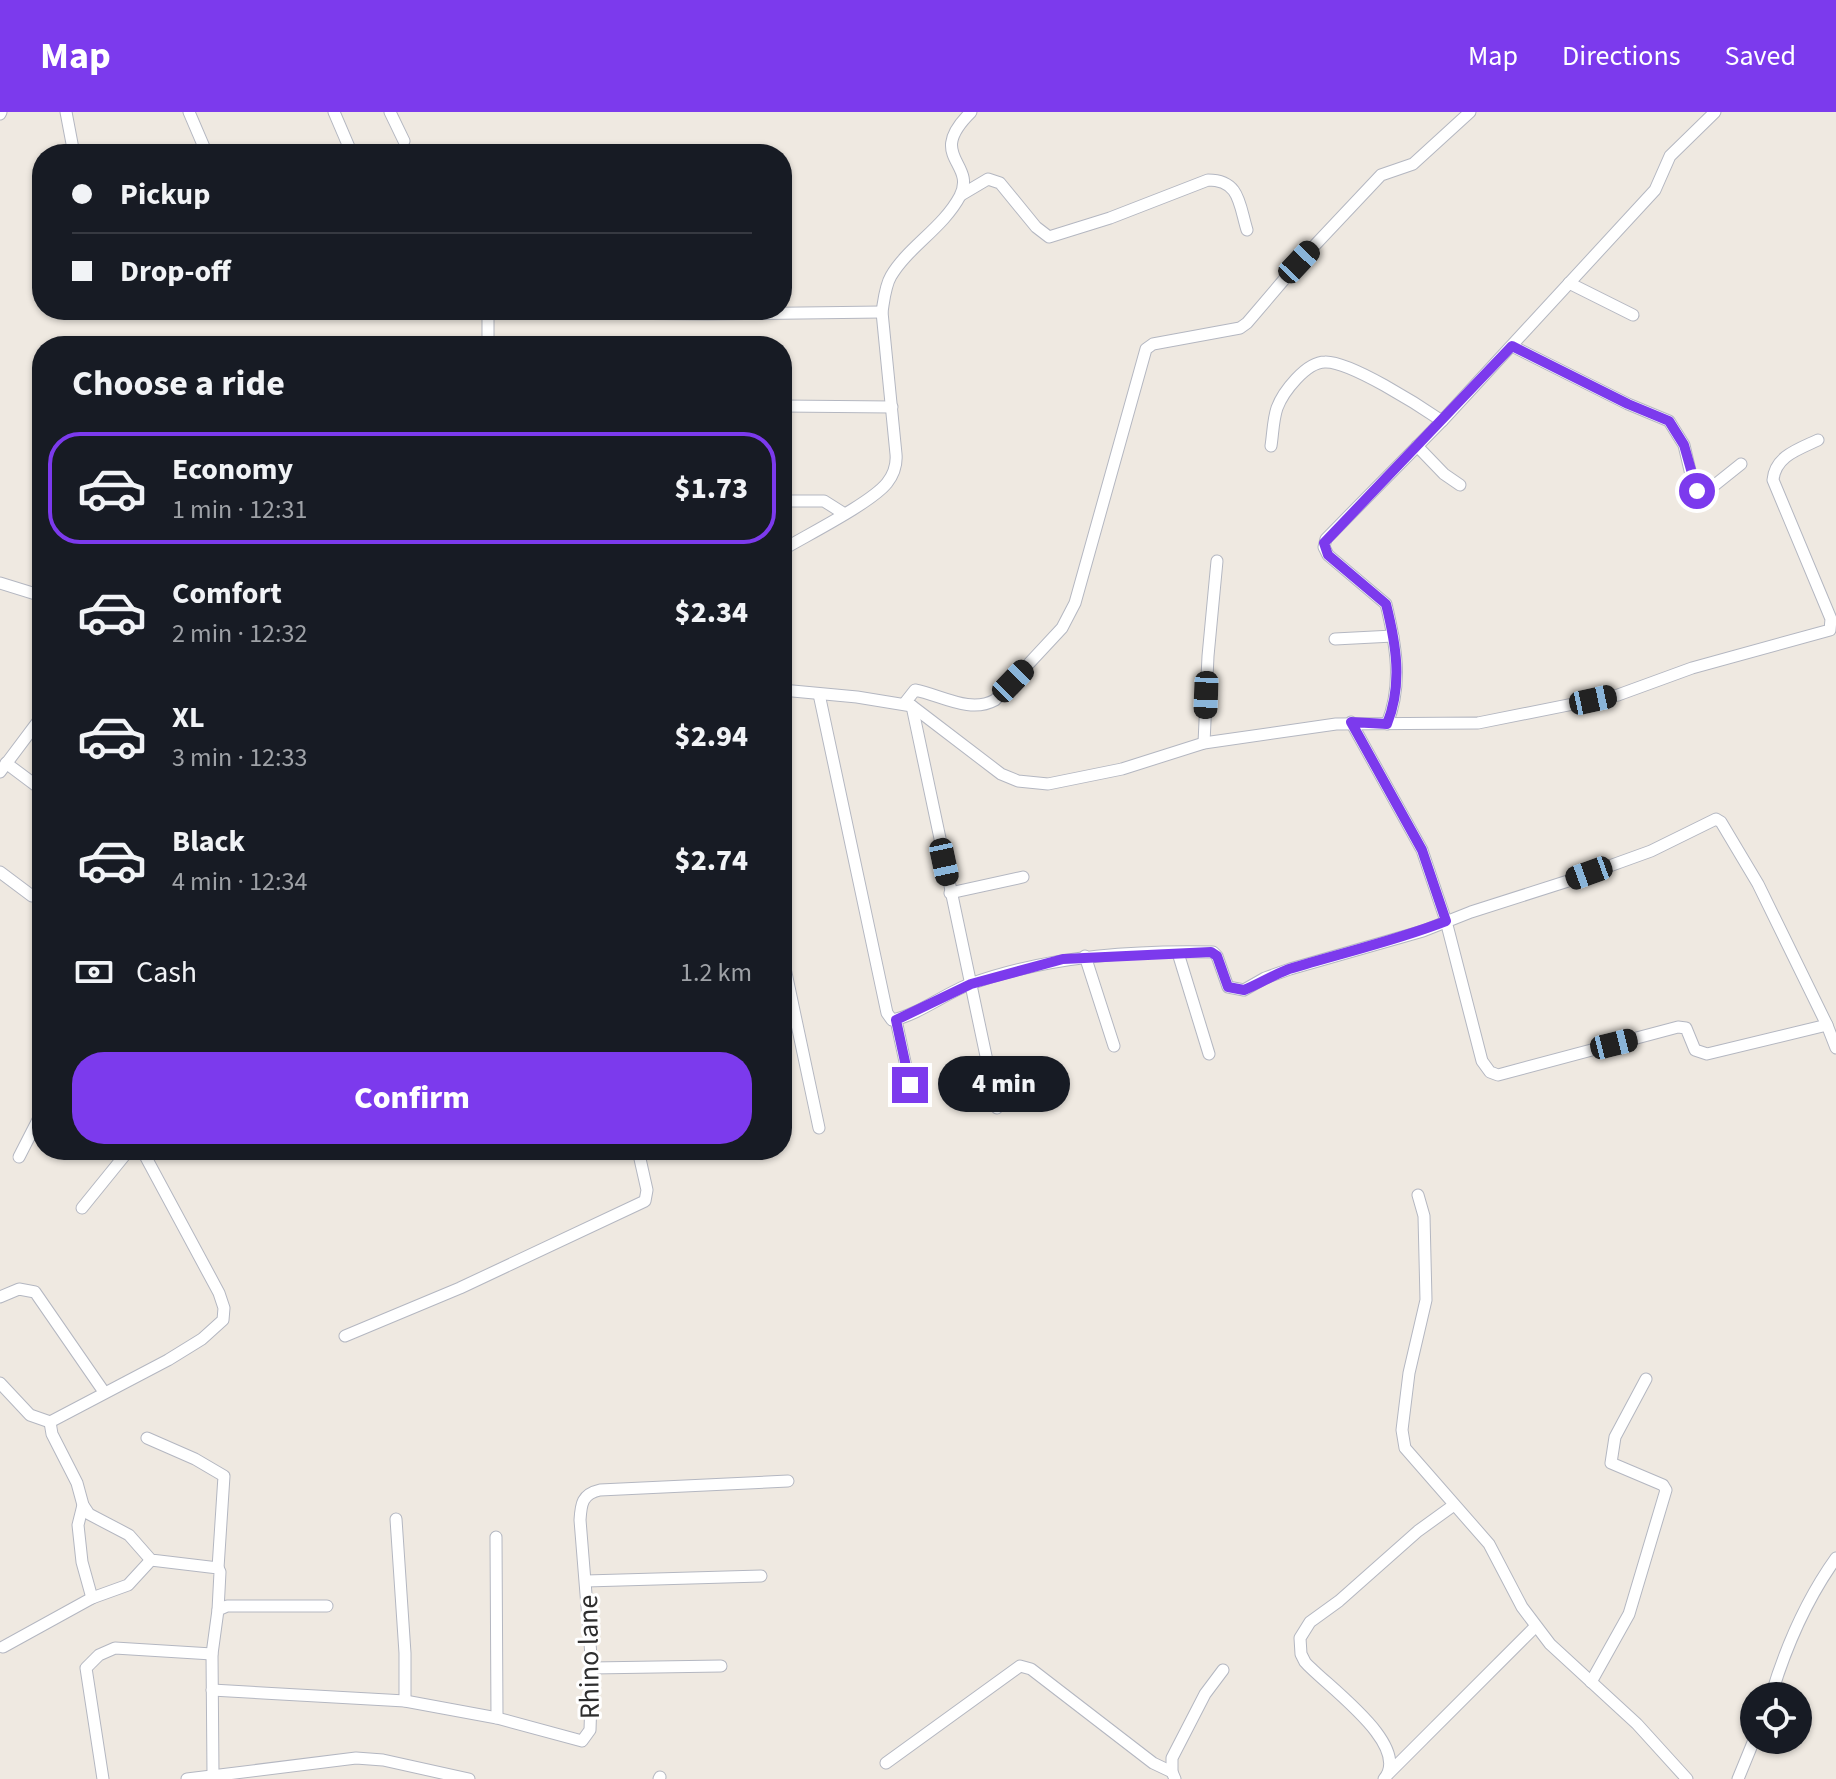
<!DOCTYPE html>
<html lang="en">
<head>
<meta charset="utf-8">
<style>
  :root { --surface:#171b24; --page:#20242c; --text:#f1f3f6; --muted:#9ea1a6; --line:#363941; --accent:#7c3aed }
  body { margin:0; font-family:"Source Sans 3",sans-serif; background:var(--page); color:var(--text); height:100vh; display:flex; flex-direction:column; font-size:30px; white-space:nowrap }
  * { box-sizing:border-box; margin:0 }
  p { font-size:26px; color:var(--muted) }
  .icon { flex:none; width:44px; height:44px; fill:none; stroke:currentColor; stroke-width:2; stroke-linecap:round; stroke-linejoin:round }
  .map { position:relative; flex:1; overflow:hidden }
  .panel { position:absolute; left:32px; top:224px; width:760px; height:824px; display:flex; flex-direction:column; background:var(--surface); border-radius:32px; box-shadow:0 2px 6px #0004 }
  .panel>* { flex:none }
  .guide { position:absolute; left:32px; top:32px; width:760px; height:176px; border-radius:32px; box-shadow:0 2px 6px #0004; display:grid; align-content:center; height:176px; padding:0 40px; background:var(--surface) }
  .controls { position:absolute; left:1740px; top:1570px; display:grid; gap:16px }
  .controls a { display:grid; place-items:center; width:72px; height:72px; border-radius:50%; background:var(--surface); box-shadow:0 2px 6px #0004; font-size:40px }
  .end { position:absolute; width:36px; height:36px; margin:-18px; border:10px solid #7c3aed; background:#fff; box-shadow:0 0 0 4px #fff }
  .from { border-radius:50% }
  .bubble { position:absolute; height:56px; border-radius:28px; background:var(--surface); box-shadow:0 2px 6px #0004; font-size:26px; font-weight:800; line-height:56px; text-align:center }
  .car { position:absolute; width:24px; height:48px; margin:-24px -12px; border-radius:10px; box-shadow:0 0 6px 2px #0007; background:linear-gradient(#222 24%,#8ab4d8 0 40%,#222 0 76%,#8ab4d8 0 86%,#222 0) }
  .guide b { display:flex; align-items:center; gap:28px; height:76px; font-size:30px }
  .guide b+b { border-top:2px solid var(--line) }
  .guide i { width:20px; height:20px; background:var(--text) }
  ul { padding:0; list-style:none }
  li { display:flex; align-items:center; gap:24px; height:112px; margin:0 16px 12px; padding:0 24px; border:4px solid transparent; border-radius:32px }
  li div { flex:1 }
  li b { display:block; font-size:30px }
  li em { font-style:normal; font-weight:800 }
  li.current { border-color:var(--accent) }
  li>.icon { width:72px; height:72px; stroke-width:1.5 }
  h2 { padding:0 40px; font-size:36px; line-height:96px }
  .pay { display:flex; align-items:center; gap:20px; height:88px; padding:0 40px; font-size:30px }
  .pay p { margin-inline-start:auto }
  .cta { display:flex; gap:16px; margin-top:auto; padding:16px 40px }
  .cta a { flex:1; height:92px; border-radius:32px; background:var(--accent); color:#fff; font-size:32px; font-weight:800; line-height:92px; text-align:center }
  header { display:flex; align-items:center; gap:48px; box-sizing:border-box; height:112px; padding:0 40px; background:var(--accent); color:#fff }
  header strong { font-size:38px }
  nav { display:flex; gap:44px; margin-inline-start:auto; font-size:28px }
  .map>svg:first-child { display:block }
</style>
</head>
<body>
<header>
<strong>Map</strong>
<nav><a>Map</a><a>Directions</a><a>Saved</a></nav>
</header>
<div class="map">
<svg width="1836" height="1667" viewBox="0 0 1836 1667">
  <rect width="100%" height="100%" fill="#efe9e1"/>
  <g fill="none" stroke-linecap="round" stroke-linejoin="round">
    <defs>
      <g id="minor">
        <path d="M66,0L74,42"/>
        <path d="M189,0L207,42"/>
        <path d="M334,0L352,42"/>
        <path d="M390,0L404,29"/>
        <path d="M0,2L1,0"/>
        <path d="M961,83L988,67L1000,71L1036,115L1049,125L1110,106L1208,68C1240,68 1239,92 1247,118"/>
        <path d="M1569,171L1633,203"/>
        <path d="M489,200L708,202L882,200"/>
        <path d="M488,234V198"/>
        <path d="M1512,234L1628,292L1669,309L1684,333L1692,367L1699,381L1706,380L1741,352"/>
        <path d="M782,294L892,295"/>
        <path d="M1271,334C1273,321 1273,308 1277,296C1283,280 1306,250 1325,250C1350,249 1420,294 1442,309"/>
        <path d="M1417,334L1444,362L1460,373"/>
        <path d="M782,389H824L843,401"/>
        <path d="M782,438C807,423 871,391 887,371C894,362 897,353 896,342L882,200C884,188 885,174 891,164C908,135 943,116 960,84C977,50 925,45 971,0"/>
        <path d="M0,471L42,484"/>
        <path d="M1335,527L1393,524"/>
        <path d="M782,578L857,585L912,594L1001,662L1018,669L1048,672L1122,657L1204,631L1336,612L1478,611L1618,583L1692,556L1830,518L1831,507L1773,368C1775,344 1799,337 1818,328"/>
        <path d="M819,582L887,901L892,908C916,904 946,881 970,872C1047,844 1132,838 1213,840L1217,844L1228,875L1244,878L1265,866L1290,857L1423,819L1471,800L1568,769L1651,739L1716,707L1721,710L1758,772L1827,913L1836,936"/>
        <path d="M904,592L915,578C941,583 970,602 995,588L1062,516L1075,491L1146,237L1153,232L1240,216L1247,211L1299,150L1381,63L1413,52L1470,0"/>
        <path d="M912,594L997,996"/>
        <path d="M1351,610L1422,738L1446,809L1482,949L1490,960L1498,963L1678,915L1686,916L1695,938L1707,942L1827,913"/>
        <path d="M1387,612C1403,572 1396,533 1386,492L1328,443L1324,435L1326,427L1442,309L1655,78L1670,44L1715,0"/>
        <path d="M1204,631L1208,544L1217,449"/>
        <path d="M6,651L42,678"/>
        <path d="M0,660L42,604"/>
        <path d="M0,760L32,784"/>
        <path d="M950,781L1023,765"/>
        <path d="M1178,841L1209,942"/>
        <path d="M782,842L819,1016"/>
        <path d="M1085,844L1114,934"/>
        <path d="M896,908L910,973"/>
        <path d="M19,1045L42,1000"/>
        <path d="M1418,1083L1424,1104L1426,1188L1409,1261L1402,1318L1405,1336L1489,1432L1522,1495L1550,1532L1637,1612L1687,1667"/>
        <path d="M82,1096L129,1038"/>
        <path d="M0,1185L19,1177L35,1180L104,1280"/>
        <path d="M345,1224L460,1176L645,1089L647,1078L638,1038"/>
        <path d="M0,1271L30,1303L50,1310L168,1248L202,1227L223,1208L224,1196L219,1181L142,1038"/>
        <path d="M50,1310L52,1322L77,1371L83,1393L89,1402L129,1423L151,1448L218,1456L220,1460L218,1498"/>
        <path d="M147,1326L195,1347L224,1364L218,1456"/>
        <path d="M83,1393L78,1413L82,1450L92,1486"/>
        <path d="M396,1407L405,1541V1589"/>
        <path d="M496,1425L497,1606"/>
        <path d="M586,1469L761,1464"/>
        <path d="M3,1535L92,1486L128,1473L151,1448"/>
        <path d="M592,1556L721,1554"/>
        <path d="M1591,1570L1629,1502L1666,1378L1663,1373L1611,1351L1615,1325L1646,1267"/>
        <path d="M212,1578L405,1589L497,1606L582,1629L590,1618L592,1556L580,1408C581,1392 582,1382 600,1378L788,1369"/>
        <path d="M1771,1584C1786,1534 1806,1488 1836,1446"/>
        <path d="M886,1651L1020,1554L1031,1557L1153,1651L1172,1660"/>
        <path d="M213,1662L212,1542L218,1498L227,1494H327"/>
        <path d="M1388,1662L1535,1515"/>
        <path d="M103,1667L86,1556L99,1543L115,1536L212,1542"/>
        <path d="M187,1667L356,1646L383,1648L469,1667"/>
        <path d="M659,1667L660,1665"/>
        <path d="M1175,1667L1172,1660V1646L1205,1582L1223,1558"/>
        <path d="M1384,1667C1413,1633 1325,1573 1305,1550L1301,1542L1300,1526L1310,1510L1339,1489L1418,1419L1454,1393"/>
        <path d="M1738,1667L1754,1628"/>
      </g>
    </defs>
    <use href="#minor" stroke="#b4b7c1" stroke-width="13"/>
    <use href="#minor" stroke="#fff" stroke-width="11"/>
  </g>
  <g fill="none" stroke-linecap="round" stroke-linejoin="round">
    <path stroke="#7c3aed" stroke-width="10" d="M910,973L896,908L971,872L1063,847L1211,840L1217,844L1228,875L1244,878C1259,872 1273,863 1289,857C1341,841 1395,829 1446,809L1422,738L1351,610L1387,612C1403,572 1396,532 1386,492L1328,443L1324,431L1512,234L1628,292L1669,309L1684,333L1697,379"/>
  </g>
  <g text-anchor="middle" stroke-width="6" stroke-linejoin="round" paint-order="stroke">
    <g font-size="28" fill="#2e2e2e" stroke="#fff">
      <text transform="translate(588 1545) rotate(-91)" y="10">Rhino lane</text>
    </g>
  </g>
</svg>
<div class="controls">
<a><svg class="icon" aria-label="locate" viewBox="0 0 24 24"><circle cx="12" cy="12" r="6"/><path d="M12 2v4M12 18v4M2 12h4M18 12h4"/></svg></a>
</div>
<i class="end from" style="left:1697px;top:379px"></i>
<i class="end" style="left:910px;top:973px"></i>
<div class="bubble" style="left:938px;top:944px;width:132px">4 min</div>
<i class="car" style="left:1299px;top:150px;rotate:43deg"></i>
<i class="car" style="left:1013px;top:569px;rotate:44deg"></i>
<i class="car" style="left:1206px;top:583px;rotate:182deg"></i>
<i class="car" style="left:1593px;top:588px;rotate:78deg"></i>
<i class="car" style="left:944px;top:750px;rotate:168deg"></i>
<i class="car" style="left:1589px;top:761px;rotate:250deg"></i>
<i class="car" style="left:1614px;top:932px;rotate:76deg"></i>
<div class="guide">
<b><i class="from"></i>Pickup</b>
<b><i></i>Drop-off</b>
</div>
<section class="panel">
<h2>Choose a ride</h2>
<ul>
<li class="current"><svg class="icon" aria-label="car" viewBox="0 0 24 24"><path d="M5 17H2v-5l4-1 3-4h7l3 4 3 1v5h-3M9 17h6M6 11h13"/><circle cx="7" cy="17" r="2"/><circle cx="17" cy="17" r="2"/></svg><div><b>Economy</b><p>1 min · 12:31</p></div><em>$1.73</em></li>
<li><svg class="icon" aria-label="car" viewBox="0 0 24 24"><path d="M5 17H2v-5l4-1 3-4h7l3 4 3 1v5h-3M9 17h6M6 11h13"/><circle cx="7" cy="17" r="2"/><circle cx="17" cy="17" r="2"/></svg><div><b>Comfort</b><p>2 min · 12:32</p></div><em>$2.34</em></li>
<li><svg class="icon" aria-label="car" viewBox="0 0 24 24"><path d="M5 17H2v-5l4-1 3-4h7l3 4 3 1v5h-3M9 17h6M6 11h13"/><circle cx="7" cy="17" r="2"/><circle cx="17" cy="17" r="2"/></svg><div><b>XL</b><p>3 min · 12:33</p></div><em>$2.94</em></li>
<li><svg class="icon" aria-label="car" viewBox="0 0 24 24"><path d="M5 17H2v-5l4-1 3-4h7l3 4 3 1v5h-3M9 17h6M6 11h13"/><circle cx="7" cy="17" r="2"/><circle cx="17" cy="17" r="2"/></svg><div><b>Black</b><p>4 min · 12:34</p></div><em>$2.74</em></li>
</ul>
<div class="pay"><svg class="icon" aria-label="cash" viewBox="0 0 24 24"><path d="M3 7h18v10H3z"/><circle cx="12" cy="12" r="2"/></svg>Cash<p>1.2 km</p></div>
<div class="cta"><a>Confirm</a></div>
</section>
</div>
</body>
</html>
